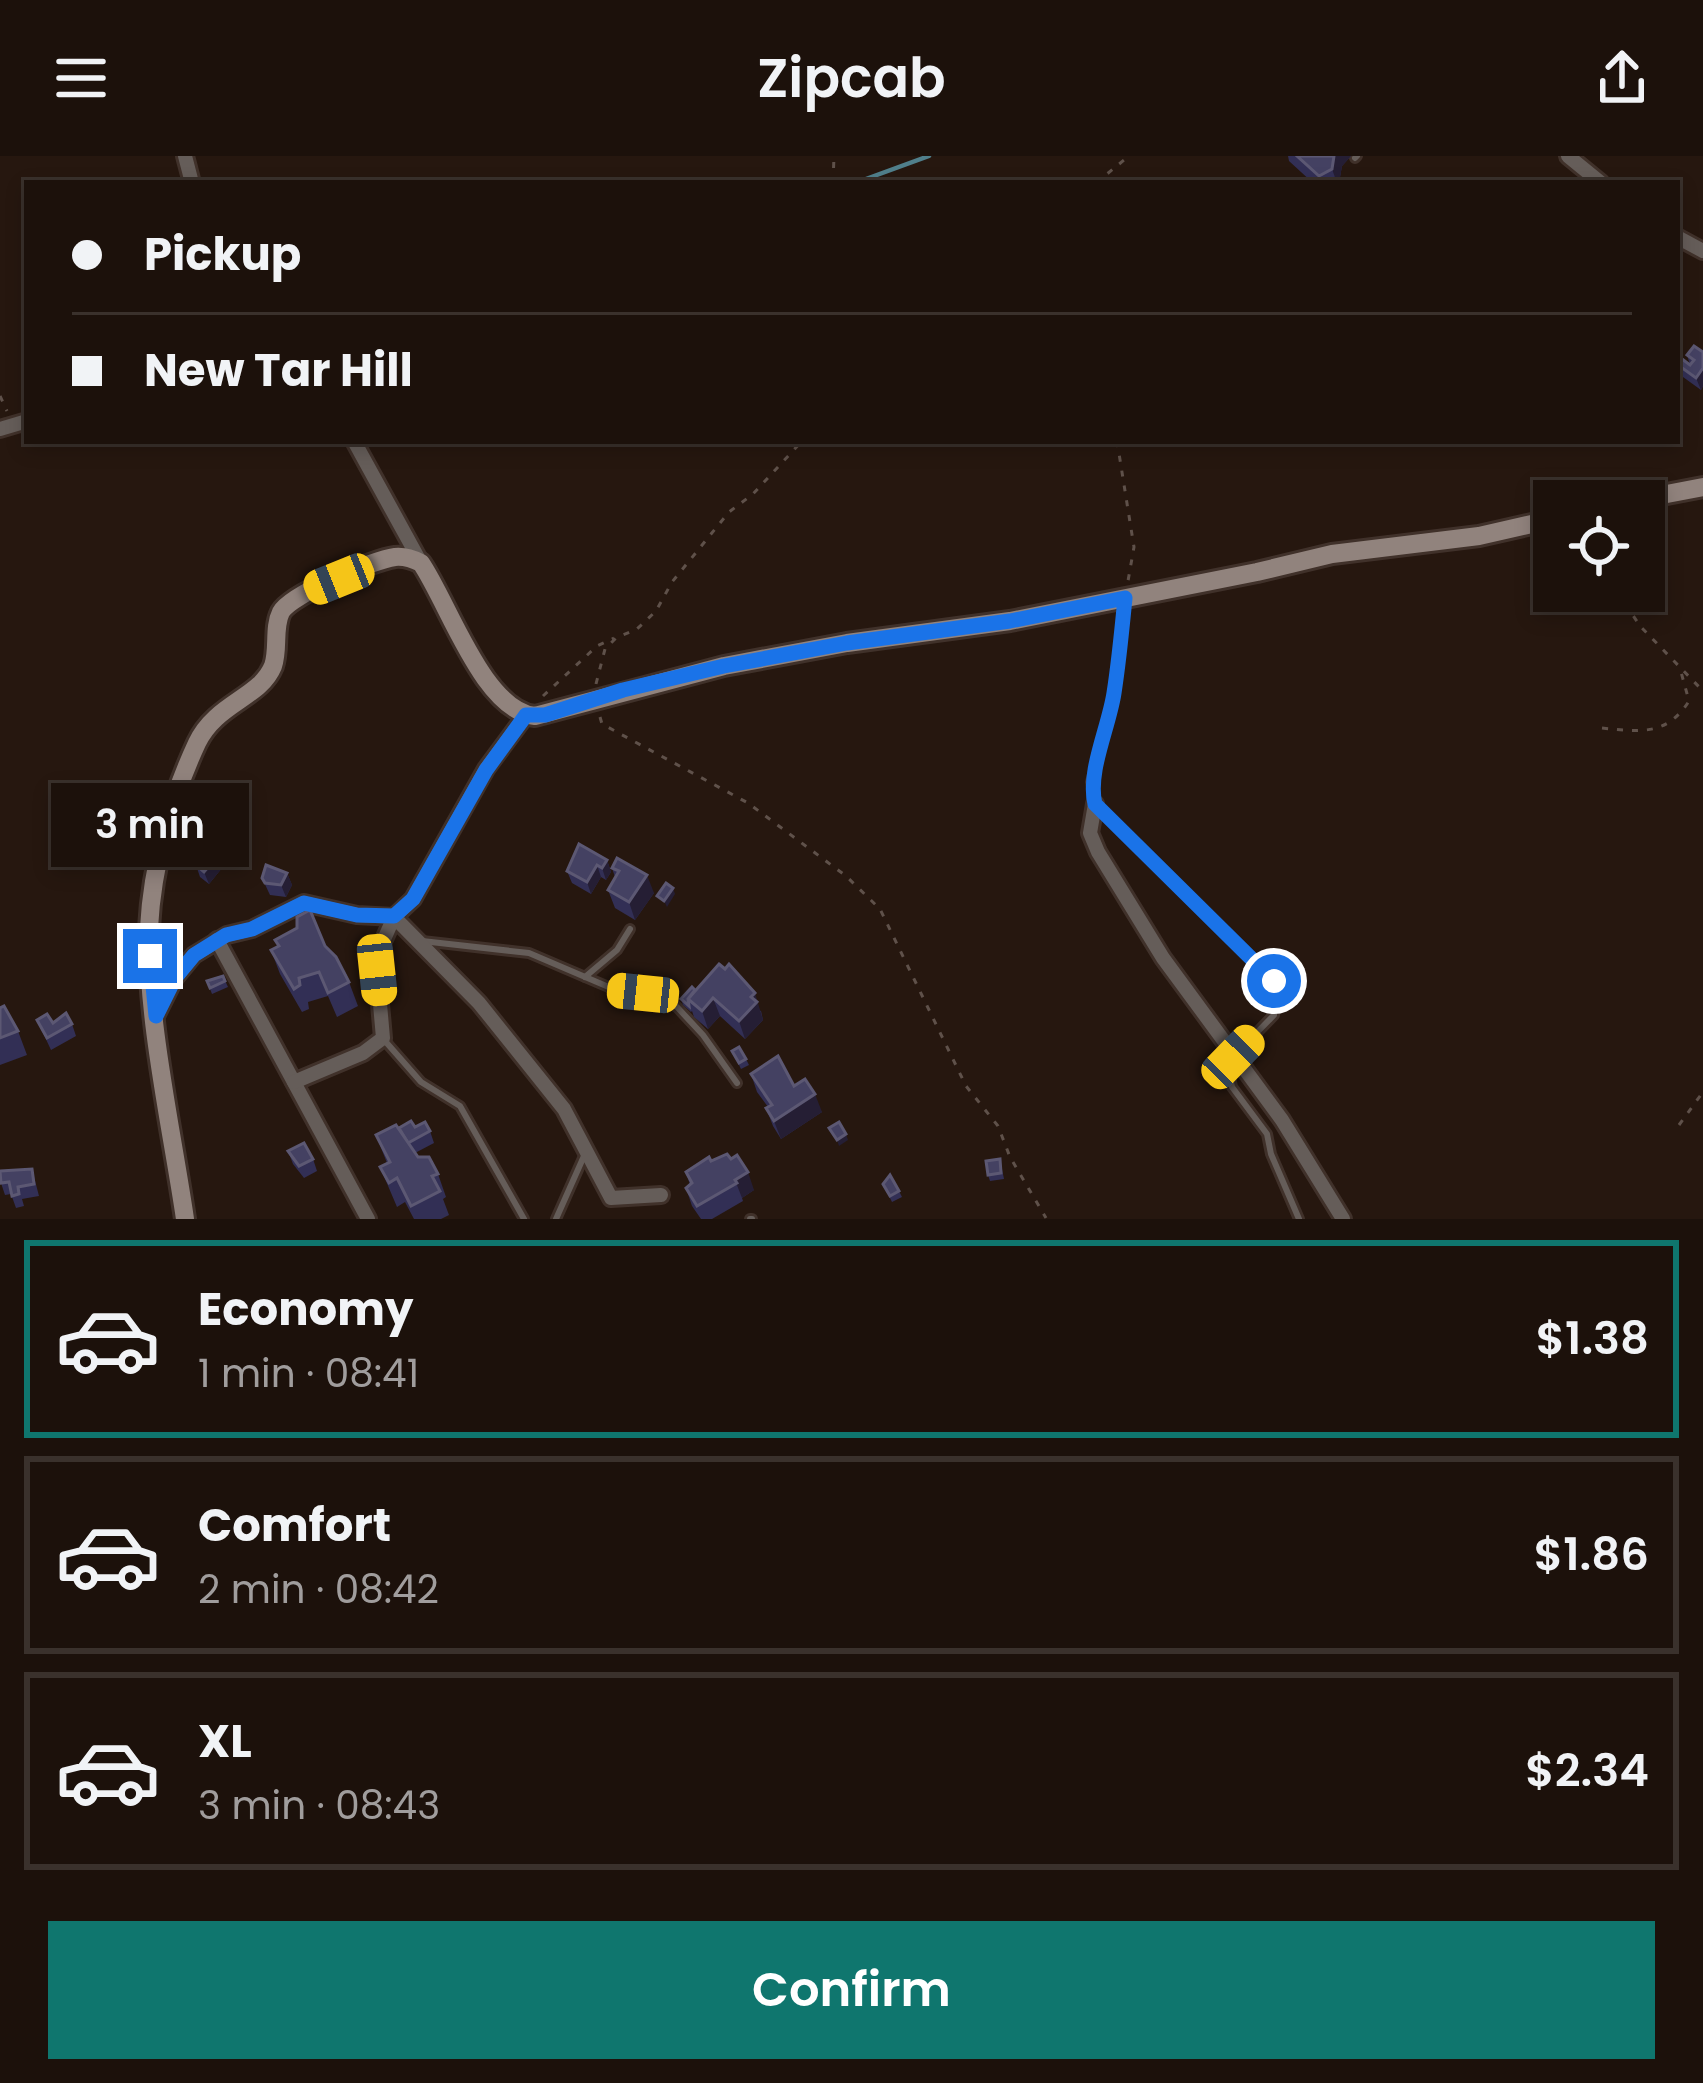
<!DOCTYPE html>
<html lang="en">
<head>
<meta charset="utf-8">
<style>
  :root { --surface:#1c110b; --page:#251a14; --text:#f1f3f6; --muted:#a09d9d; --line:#3a312c; --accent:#0f766e }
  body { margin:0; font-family:Poppins,sans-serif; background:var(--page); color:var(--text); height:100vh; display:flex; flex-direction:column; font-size:45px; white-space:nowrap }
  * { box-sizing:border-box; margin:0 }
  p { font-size:39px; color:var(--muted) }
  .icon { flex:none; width:66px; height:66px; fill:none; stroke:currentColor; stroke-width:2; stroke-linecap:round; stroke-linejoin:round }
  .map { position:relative; height:1063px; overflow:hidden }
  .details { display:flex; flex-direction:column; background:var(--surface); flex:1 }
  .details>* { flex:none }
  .banner { position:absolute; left:24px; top:24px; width:1656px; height:264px; border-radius:0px; box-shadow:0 6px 18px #0003,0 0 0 3px var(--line); display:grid; align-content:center; height:264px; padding:0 48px; background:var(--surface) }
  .controls { position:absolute; left:1533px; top:324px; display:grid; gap:24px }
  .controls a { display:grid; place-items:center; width:132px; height:132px; border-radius:0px; background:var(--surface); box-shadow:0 6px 18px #0003,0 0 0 3px var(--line); font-size:60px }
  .end { position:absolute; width:54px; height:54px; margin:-27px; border:15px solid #1a73e8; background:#fff; box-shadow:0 0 0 6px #fff }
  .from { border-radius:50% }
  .bubble { position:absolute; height:84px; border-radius:0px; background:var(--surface); box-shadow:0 6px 18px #0003,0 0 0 3px var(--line); font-size:39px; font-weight:600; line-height:84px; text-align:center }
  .car { position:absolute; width:36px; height:72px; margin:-36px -18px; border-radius:15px; box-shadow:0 0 9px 3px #0007; background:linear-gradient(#f5c518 24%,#345 0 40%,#f5c518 0 76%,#345 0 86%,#f5c518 0) }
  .banner b { display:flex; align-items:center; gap:42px; height:114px; font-size:45px }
  .banner b+b { border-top:3px solid var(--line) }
  .banner i { width:30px; height:30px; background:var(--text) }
  ul { padding:21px 0 0; list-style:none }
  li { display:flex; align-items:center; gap:36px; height:198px; margin:0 24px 18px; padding:0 24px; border:6px solid var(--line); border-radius:0px }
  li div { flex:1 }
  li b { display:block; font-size:45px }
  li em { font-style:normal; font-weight:600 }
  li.active { border-color:var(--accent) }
  li>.icon { width:108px; height:108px; stroke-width:1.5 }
  .button { display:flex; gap:24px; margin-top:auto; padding:24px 48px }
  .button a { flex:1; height:138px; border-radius:0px; background:var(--accent); color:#fff; font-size:48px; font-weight:600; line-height:138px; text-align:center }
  header { display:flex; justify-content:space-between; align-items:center; height:156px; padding:0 48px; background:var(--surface); font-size:54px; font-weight:600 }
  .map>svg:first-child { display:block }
</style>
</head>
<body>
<header><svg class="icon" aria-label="menu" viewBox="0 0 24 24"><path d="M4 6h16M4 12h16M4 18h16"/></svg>Zipcab<svg class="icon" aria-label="share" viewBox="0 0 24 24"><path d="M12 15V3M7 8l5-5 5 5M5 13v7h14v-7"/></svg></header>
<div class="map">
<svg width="1703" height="1063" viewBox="0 0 1703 1063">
  <rect width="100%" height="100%" fill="#26170f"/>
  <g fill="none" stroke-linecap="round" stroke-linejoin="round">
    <path stroke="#507f8b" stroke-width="4.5" d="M855,27L929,0"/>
    <defs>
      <g id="lane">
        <path d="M1355,2L1357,0"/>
        <path d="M1125,446L1114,537L1091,626L1095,648L1274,825V859L1233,901L1229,916L1232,931L1267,978L1271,998L1299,1063"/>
        <path d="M422,785L529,797L618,835L660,841L677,851L703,879L737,927"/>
        <path d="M585,821L617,794L630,773"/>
        <path d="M385,885L421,926L460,950L524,1063"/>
        <path d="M556,1063L584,1000"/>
        <path d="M750,1063H752"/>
      </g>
      <g id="street">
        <path d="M185,0L192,27"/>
        <path d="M1568,0L1601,27"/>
        <path d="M1677,81L1703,95"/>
        <path d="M0,273L27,265"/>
        <path d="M354,285L421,407"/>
        <path d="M1095,648L1090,677L1098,696L1163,802L1282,964L1343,1063"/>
        <path d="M217,784L368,1063"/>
        <path d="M156,860L175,822L194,799L227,779L252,773L304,747L357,759L394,761L479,847L564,953L611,1042L661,1039"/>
        <path d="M294,926L363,897L383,882L377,814L381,790L394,761L413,743L486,613L526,559"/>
      </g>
      <g id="secondary">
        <path d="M1630,345L1703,331"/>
        <path d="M185,1063C172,974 146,860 149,772C152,710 171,643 197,587C216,547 260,542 273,510C279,493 273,472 281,456C291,438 373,404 395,401C405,400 413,403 421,407C449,448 483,554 535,560L724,510L847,487L1010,465L1257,416L1332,398L1479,380L1554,363"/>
      </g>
    </defs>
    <use href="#lane" stroke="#40312a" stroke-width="12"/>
    <use href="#street" stroke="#40312a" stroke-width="20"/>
    <use href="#secondary" stroke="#40312a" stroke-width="24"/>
    <g stroke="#5f514a" stroke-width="3" stroke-dasharray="6 9" stroke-linecap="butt">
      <path d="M833,27L834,0"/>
      <path d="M1096,27L1129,0"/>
      <path d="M0,240L7,255"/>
      <path d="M1117,285L1134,391L1128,425"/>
      <path d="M1617,435L1640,470L1703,535"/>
      <path d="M596,528L605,493L616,482L637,473L656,455L672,426L729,356L753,338L802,285"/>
      <path d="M543,540L597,490L614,482"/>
      <path d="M600,561L602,568L748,647L846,720L880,753L966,930L998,970L1010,1001L1046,1062"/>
      <path d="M1602,572C1640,576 1667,580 1689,545L1681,516"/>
      <path d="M1679,969L1703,936"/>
    </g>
    <use href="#lane" stroke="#655d59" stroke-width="6"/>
    <use href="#street" stroke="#655d59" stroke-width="14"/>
    <use href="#secondary" stroke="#91837d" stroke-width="18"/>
  </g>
  <g fill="#322f55">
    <path d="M1288,0H1351L1342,10L1339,27H1313L1289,5Z"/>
    <path d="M1703,196V230L1701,234L1683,221L1678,209H1690L1687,199Z"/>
    <path d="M218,700L222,712L209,728L200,721L196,709Z"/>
    <path d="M607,704L611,716L606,724L601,721L591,738L572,727L567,715Z"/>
    <path d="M612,712L654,737L635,764L615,752L608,734L615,721Z"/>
    <path d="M287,717L292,729L286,741L270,739L262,722Z"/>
    <path d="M275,784L325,790L349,826L358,850L337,861L328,840L308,846L309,853L302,856L280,818L271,794L278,791Z"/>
    <path d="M223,820L228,831L212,838L207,825Z"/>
    <path d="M695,834L761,855L763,864L745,883L720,860L708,873L694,861L692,855L691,856L683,849L681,843Z"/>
    <path d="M0,852L18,875L27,899L0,909Z"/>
    <path d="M37,864L53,867L72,868L76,880L51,894Z"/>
    <path d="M732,895L746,903L749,909L741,913Z"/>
    <path d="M751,918L794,930L822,956L781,983L773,970L766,952L768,951L757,936Z"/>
    <path d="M415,971L430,975L434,987L415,997L438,1018L446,1041L443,1043L449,1059L441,1063H414L405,1046L397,1051L380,1011L387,1007L376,979Z"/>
    <path d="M288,995L313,1003L317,1015L304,1022L293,1008Z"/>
    <path d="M1000,1003L1004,1023L990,1025L988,1019Z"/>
    <path d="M711,1005L754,1034L742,1042L743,1045L712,1063H701L692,1050L686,1032L690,1029L686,1016Z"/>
    <path d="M32,1013L39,1040L22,1043L24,1050L16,1052L11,1038L5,1039L1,1027Z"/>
    <path d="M883,1028L899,1035L902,1041L892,1046Z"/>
  </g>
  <g fill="#251e34">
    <path d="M1334,0H1351L1342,10L1339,27H1337L1332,13Z"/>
    <path d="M1703,212V230L1701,234L1696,222Z"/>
    <path d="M218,700L222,712L209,728L204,716Z"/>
    <path d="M607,704L611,716L606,724L602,712Z"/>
    <path d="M597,709L601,721L591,738L587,726Z"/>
    <path d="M287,717L292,729L286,741L281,729Z"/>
    <path d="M647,719L654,737L635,764L629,746Z"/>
    <path d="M673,732L675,738L667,751L664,745Z"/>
    <path d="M755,837L763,864L745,883L739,865Z"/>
    <path d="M713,842L720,860L708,873L702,855Z"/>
    <path d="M815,938L822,956L781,983L774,965Z"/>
    <path d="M846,978L848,984L839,990L837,984Z"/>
    <path d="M748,1016L754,1034L742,1042L735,1024Z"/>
  </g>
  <g fill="#444162" stroke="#5c5873" stroke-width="3">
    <path d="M1297,0H1334L1332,13L1319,20Z"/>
    <path d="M1694,190L1703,196V212L1696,222L1678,209L1682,203L1690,209L1694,204L1687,199Z"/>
    <path d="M579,688L607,704L602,712L597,709L587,726L567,715Z"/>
    <path d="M209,693L218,700L204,716L196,709Z"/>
    <path d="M617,702L647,719L629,746L608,734L619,715L612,712Z"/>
    <path d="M266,709L287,717L281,729L265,727L262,722Z"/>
    <path d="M666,727L673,732L664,745L657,740Z"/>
    <path d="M310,754L325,790L336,801L349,826L328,837L319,816L299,822L300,829L294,833L271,794L279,790L275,784L297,772V761Z"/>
    <path d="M719,808L725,813L729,808L755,837L751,841L757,846L739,865L713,842L702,855L688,843Z"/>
    <path d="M223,820L225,825L210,832L207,825Z"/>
    <path d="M692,831L695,834L688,843L689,850L681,843Z"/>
    <path d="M4,850L18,875L0,882V852Z"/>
    <path d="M66,857L72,868L47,882L37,864L47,858L53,867Z"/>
    <path d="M739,891L746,903L739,907L732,895Z"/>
    <path d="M778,900L794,930L805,923L815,938L774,965L766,952L772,949L751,918Z"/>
    <path d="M411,965L415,971L425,966L430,975L408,987L399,972Z"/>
    <path d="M839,966L846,978L837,984L829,972Z"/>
    <path d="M396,969L418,1001H429L438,1018L432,1020L440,1035L411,1050L397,1022L389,1027L380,1011L390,1006L376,979Z"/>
    <path d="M304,987L313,1003L299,1010L288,995Z"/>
    <path d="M727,998L731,1003L737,999L748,1016L735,1024L737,1027L697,1050L686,1032L692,1027L686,1016L709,1001L711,1005Z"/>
    <path d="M1000,1003L1001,1017L988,1019L986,1005Z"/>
    <path d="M32,1013L34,1028L18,1031L19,1038L12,1040L9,1026L1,1027L0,1015Z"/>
    <path d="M890,1019L899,1035L890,1040L883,1028Z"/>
  </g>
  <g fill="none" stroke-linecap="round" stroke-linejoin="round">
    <path stroke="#1a73e8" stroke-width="15" d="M150,800L156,860L175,822L194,799L226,779L252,773L304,747L357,759L394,760L413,743L486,614L526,559H545L623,534L724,510L847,487L1010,465L1125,442C1122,473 1119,505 1114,537C1109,571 1087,616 1095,648L1274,825"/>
  </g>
</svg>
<div class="controls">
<a><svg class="icon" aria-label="locate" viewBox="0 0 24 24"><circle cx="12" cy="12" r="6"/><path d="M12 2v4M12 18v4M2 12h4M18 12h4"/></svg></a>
</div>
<i class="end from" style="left:1274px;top:825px"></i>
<i class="end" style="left:150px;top:800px"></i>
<div class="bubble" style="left:51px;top:627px;width:198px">3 min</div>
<i class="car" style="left:339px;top:423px;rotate:248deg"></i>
<i class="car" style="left:377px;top:814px;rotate:174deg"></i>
<i class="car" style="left:643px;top:837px;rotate:276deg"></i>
<i class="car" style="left:1233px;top:901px;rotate:44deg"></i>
<div class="banner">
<b><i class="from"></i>Pickup</b>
<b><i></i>New Tar Hill</b>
</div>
</div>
<section class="details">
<ul>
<li class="active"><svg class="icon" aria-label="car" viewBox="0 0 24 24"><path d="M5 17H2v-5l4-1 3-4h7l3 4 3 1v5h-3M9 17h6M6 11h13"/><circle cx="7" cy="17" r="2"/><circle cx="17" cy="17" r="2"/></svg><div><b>Economy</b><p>1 min · 08:41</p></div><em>$1.38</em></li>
<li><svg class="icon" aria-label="car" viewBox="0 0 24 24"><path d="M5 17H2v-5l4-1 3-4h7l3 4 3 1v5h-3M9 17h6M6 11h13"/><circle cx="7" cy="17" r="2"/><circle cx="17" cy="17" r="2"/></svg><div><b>Comfort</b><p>2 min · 08:42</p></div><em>$1.86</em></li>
<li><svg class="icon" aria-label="car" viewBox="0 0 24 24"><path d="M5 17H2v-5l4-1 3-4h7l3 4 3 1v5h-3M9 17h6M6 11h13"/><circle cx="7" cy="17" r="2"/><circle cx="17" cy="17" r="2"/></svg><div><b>XL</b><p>3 min · 08:43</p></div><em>$2.34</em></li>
</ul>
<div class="button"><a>Confirm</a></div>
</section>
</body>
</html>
